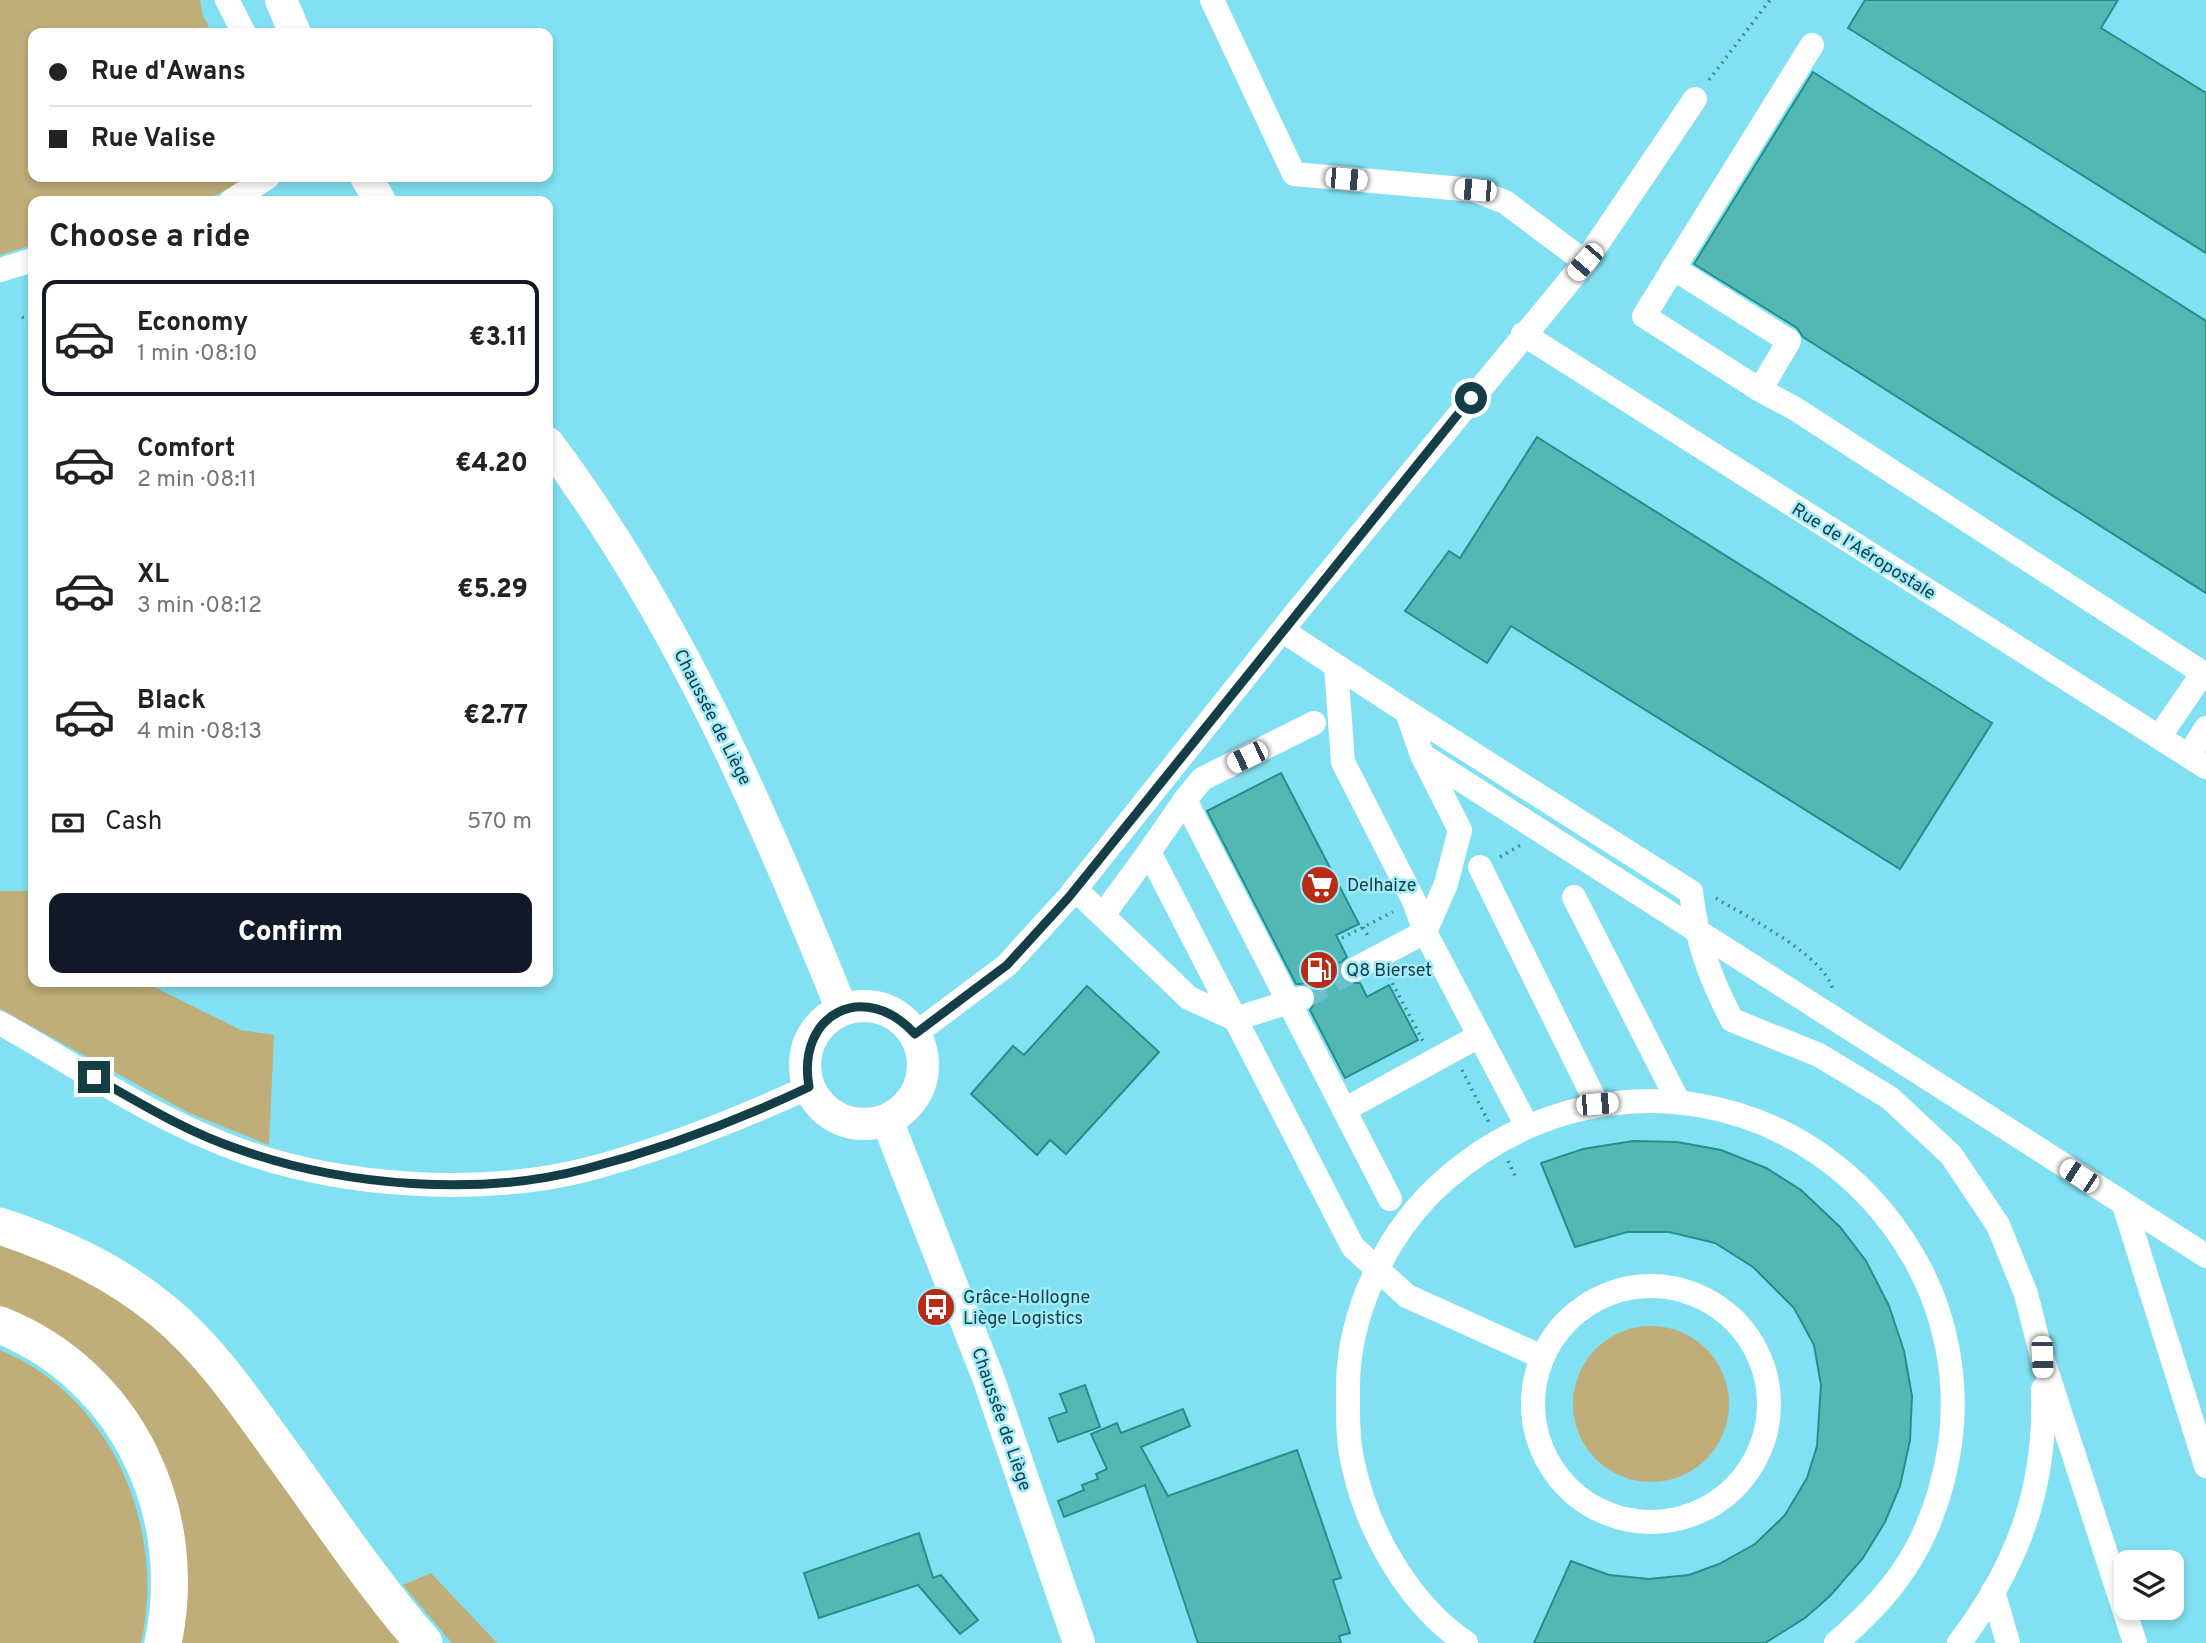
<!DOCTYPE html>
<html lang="en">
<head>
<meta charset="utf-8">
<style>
  :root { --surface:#fff; --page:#f2f2f2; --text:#222; --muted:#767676; --line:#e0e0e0; --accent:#111827 }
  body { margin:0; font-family:Overpass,sans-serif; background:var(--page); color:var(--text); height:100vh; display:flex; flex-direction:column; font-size:26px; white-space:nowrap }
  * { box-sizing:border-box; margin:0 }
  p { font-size:23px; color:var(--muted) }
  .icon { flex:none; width:38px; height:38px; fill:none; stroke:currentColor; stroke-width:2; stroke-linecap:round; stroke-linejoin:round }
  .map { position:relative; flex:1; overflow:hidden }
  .side { position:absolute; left:28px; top:196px; width:525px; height:791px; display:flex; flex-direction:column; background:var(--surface); border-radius:14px; box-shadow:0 4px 10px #0003 }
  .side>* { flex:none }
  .guide { position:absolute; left:28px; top:28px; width:525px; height:154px; border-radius:14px; box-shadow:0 4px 10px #0003; display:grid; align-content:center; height:154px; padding:0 21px; background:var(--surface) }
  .controls { position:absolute; left:2114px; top:1550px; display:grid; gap:14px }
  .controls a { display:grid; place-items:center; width:70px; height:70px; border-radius:14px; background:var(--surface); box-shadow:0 4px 10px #0003; font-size:35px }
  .end { position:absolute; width:32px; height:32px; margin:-16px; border:9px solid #143e45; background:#fff; box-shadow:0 0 0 4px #fff }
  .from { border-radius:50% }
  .car { position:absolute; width:21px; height:42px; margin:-21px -10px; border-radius:9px; box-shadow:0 0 5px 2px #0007; background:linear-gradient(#fff 24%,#345 0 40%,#fff 0 76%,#345 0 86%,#fff 0) }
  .guide b { display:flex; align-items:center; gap:24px; height:66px; font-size:26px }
  .guide b+b { border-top:2px solid var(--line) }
  .guide i { width:18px; height:18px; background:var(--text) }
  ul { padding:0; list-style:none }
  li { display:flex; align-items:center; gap:21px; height:116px; margin:0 14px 10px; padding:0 7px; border:4px solid transparent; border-radius:14px }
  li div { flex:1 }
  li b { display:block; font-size:26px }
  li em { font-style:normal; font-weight:800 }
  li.on { border-color:var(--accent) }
  li>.icon { width:63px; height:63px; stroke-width:1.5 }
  h2 { padding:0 21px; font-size:32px; line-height:84px }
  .pay { display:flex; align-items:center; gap:18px; height:77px; padding:0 21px; font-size:26px }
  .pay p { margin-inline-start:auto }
  .primary-button { display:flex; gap:14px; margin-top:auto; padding:14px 21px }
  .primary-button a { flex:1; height:80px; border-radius:14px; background:var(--accent); color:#fff; font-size:28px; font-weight:800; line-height:80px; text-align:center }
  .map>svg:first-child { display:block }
</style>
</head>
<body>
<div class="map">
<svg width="2206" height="1643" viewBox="0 0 2206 1643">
  <rect width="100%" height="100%" fill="#81e1f3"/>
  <g fill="#c0ae7a">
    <path d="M0,0H200L203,16L209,26L196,33H33V177H251L216,195L194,201H33V245L0,255Z"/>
    <path d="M0,891H33V982H144L241,1030L274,1035L269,1145L189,1113L0,1009Z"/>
    <path d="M0,1239L163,1319L413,1643H178L173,1497L0,1309Z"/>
    <circle cx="1651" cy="1404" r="78"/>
    <path d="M0,1350C112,1396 167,1529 141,1643H0Z"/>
    <path d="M431,1573L497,1643H452L403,1585Z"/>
  </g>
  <g fill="#53b8b4" stroke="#22908c" stroke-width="2">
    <path d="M1865,0H2118L2101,28L2206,93V253L1848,28Z"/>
    <path d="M1813,72L2206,321V593L1803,337L1797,328L1694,264Z"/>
    <path d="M1537,437L1992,723L1900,869L1511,626L1487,663L1405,611L1449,551L1460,558Z"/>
    <path d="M1281,773L1359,924L1336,935L1347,957L1340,963V976L1346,983H1360L1367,997L1389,985L1418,1040L1345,1078L1310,1010L1316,1002V993L1306,984H1296L1207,811Z"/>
    <path d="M1087,986L1159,1052L1066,1154L1050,1140L1037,1155L971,1094L1013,1046L1024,1055Z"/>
    <path d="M1633,1141L1677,1142L1721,1150L1766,1168L1801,1190L1840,1227L1866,1261L1889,1306L1904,1351L1912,1396L1910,1440L1900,1486L1885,1522L1863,1558L1830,1596L1805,1618L1765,1643H1534L1571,1561L1609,1575L1649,1579L1689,1575L1719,1564L1755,1544L1785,1515L1807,1478L1817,1446L1821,1385L1814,1345L1794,1308L1753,1267L1715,1243L1669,1232H1627L1575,1247L1541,1163L1583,1149Z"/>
    <path d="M1085,1385L1100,1427L1058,1442L1049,1418L1067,1412L1060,1394Z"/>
    <path d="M1183,1409L1190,1426L1141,1447L1168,1496L1297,1450L1341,1578L1333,1580L1350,1633L1339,1636L1341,1643H1198L1145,1485L1064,1517L1058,1501L1084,1490L1082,1485L1098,1479L1096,1474L1107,1469L1091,1434L1117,1423L1121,1433Z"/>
    <path d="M919,1533L933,1578L941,1575L978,1620L960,1634L918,1585L819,1618L804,1573Z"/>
  </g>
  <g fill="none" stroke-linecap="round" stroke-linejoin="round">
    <path stroke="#6bc0d0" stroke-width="24" stroke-dasharray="24 12" stroke-linecap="butt" d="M1302,998L1353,970"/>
    <g stroke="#488b97" stroke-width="3.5" stroke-dasharray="2 5" stroke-linecap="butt">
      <path d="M1709,80L1770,0"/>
      <path d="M22,317L33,323"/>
      <path d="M1500,857L1521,845"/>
      <path d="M1716,898C1746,917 1826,955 1833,991"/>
      <path d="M1363,927L1368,936"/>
      <path d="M1342,938L1393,912"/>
      <path d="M1389,977L1423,1041"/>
      <path d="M1462,1070L1489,1123"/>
      <path d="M1508,1161L1516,1178"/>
    </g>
    <g stroke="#fff" stroke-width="24">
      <path d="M227,0L244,33"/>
      <path d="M1212,0L1294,174L1474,190L1505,202L1585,262"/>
      <path d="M231,201L268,177"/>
      <path d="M1673,268L1789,341L1760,390L1644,316L1812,45"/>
      <path d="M0,270L33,260"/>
      <path d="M1523,334L2206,767"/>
      <path d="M1760,390L1794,408L2203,673L2159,737"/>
      <path d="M1283,631L1407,712L1422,755L1460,830L1446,884L1425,932L1353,970"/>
      <path d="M1336,666L1343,762L1414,901L1425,932L1527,1126"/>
      <path d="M1407,712L1691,892C1697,941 1709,976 1732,1020L1819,1055L1890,1098L1951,1155L1998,1225L2026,1294L2042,1357L2135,1643"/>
      <path d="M1314,723L1202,779L1185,800L1390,1199"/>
      <path d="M1422,755L2206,1256"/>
      <path d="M2189,756L2206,728"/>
      <path d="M1185,800L1149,852L1353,1247L1407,1296L1542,1357"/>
      <path d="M1480,867L1597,1104"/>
      <path d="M1075,889L1189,998L1235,1019L1302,998"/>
      <path d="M1574,897L1678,1101"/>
      <path d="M1103,915L1149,852"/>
      <path d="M0,1023C78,1067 154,1119 239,1150C341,1187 479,1196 585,1170C661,1150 737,1120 809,1087"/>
      <path d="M915,1034L1007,965L1069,897L1300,608L1585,262L1695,99"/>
      <path d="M1344,1110L1479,1036"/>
      <path d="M2124,1205L2206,1466"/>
      <circle cx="1651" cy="1404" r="118"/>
      <path d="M1993,1591L2008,1643"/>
      <path d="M1466,1643C1409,1604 1369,1534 1354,1468C1347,1442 1348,1412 1348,1385C1349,1309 1389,1228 1446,1179C1595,1050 1813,1085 1913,1256C1946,1312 1959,1380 1950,1445C1943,1490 1929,1533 1903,1571C1884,1599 1861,1621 1836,1643"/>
      <path d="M1959,1643C2018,1566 2047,1486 2043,1389"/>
    </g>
    <g stroke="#fff" stroke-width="32">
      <path d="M281,0L295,33"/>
      <path d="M366,177L380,201"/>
      <path d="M548,443C677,615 762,811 842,1010"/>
      <circle cx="864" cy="1065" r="59"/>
      <path d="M887,1120L989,1380L1079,1643"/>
    </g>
    <g stroke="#fff" stroke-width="37">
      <path d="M0,1226C60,1246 115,1271 164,1312C206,1347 239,1393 271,1438C321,1506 368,1579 424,1643"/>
      <path d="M0,1325C127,1376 191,1512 163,1643"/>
    </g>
  </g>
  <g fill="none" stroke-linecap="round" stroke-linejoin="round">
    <path stroke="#143e45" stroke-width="9" d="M94,1077C141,1104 189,1133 241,1150C344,1186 479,1197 585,1169C662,1149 737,1121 809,1087C796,1013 865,979 915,1034L1007,965L1069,897L1471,398"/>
  </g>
  <defs>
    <symbol id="supermarket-disc" viewBox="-11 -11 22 22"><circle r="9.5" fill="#b82c17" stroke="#a1ebfa"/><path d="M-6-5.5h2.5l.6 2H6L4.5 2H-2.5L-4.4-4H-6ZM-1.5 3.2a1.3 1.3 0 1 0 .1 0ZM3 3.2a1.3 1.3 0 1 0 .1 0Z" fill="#fff"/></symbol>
    <symbol id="fuel-disc" viewBox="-11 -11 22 22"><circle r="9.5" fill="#b82c17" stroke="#a1ebfa"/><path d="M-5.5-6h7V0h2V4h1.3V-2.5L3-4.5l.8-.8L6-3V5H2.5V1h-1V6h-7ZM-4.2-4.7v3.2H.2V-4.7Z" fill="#fff"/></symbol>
    <symbol id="bus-disc" viewBox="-11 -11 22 22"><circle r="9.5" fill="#b82c17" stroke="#a1ebfa"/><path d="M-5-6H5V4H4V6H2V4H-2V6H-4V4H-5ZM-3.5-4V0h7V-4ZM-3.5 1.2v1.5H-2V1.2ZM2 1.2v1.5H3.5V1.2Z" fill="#fff"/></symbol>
  </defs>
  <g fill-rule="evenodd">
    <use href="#supermarket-disc" x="1298" y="863" width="44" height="44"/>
    <use href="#fuel-disc" x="1297" y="948" width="44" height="44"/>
    <use href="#bus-disc" x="914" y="1285" width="44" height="44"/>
  </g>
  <g text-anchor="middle" stroke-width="5" stroke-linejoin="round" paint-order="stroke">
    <g font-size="18" fill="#143e45" stroke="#a1ebfa">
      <text transform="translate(1864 551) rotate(32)" y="6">Rue de l'Aéropostale</text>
      <text transform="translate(713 717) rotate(63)" y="6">Chaussée de Liège</text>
      <text transform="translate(1002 1419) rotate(71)" y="6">Chaussée de Liège</text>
    </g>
    <g font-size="18" fill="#143e45" stroke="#a1ebfa" text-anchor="start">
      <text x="1347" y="891">Delhaize</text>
      <text x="1346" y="976">Q8 Bierset</text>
      <text x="963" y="1303">Grâce-Hollogne<tspan x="963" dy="21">Liège Logistics</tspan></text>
    </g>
  </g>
</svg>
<div class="controls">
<a><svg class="icon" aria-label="layers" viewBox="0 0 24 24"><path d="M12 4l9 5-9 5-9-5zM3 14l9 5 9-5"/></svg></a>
</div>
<i class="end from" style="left:1471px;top:398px"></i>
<i class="end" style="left:94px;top:1077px"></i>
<i class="car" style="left:1346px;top:179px;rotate:95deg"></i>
<i class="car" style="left:1475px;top:190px;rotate:275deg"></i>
<i class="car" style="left:1585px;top:262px;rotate:221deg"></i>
<i class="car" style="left:1247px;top:757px;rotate:244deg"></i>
<i class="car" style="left:1597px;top:1104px;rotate:85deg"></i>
<i class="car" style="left:2079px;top:1176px;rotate:303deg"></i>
<i class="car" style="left:2042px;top:1357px;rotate:178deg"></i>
<div class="guide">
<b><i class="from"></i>Rue d'Awans</b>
<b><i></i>Rue Valise</b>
</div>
<section class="side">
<h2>Choose a ride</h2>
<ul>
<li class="on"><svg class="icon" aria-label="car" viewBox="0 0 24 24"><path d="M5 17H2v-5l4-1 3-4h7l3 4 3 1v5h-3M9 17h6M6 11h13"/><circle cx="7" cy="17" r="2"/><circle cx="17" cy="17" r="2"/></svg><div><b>Economy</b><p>1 min · 08:10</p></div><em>€3.11</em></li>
<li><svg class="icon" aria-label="car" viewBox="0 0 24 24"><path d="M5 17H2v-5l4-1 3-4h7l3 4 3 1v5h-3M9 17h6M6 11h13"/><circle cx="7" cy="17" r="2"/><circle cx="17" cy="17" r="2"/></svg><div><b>Comfort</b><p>2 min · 08:11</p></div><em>€4.20</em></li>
<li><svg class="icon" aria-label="car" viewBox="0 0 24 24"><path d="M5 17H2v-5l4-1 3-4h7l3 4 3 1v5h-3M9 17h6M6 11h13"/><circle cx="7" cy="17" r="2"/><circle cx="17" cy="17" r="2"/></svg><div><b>XL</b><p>3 min · 08:12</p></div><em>€5.29</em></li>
<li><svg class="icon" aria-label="car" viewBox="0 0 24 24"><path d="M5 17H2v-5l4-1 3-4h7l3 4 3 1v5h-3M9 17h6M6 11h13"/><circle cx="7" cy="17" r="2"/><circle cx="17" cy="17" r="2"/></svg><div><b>Black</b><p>4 min · 08:13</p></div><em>€2.77</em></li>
</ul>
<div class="pay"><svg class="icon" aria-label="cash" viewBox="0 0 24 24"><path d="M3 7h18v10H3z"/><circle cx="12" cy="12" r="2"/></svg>Cash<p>570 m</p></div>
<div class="primary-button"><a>Confirm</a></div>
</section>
</div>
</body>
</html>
